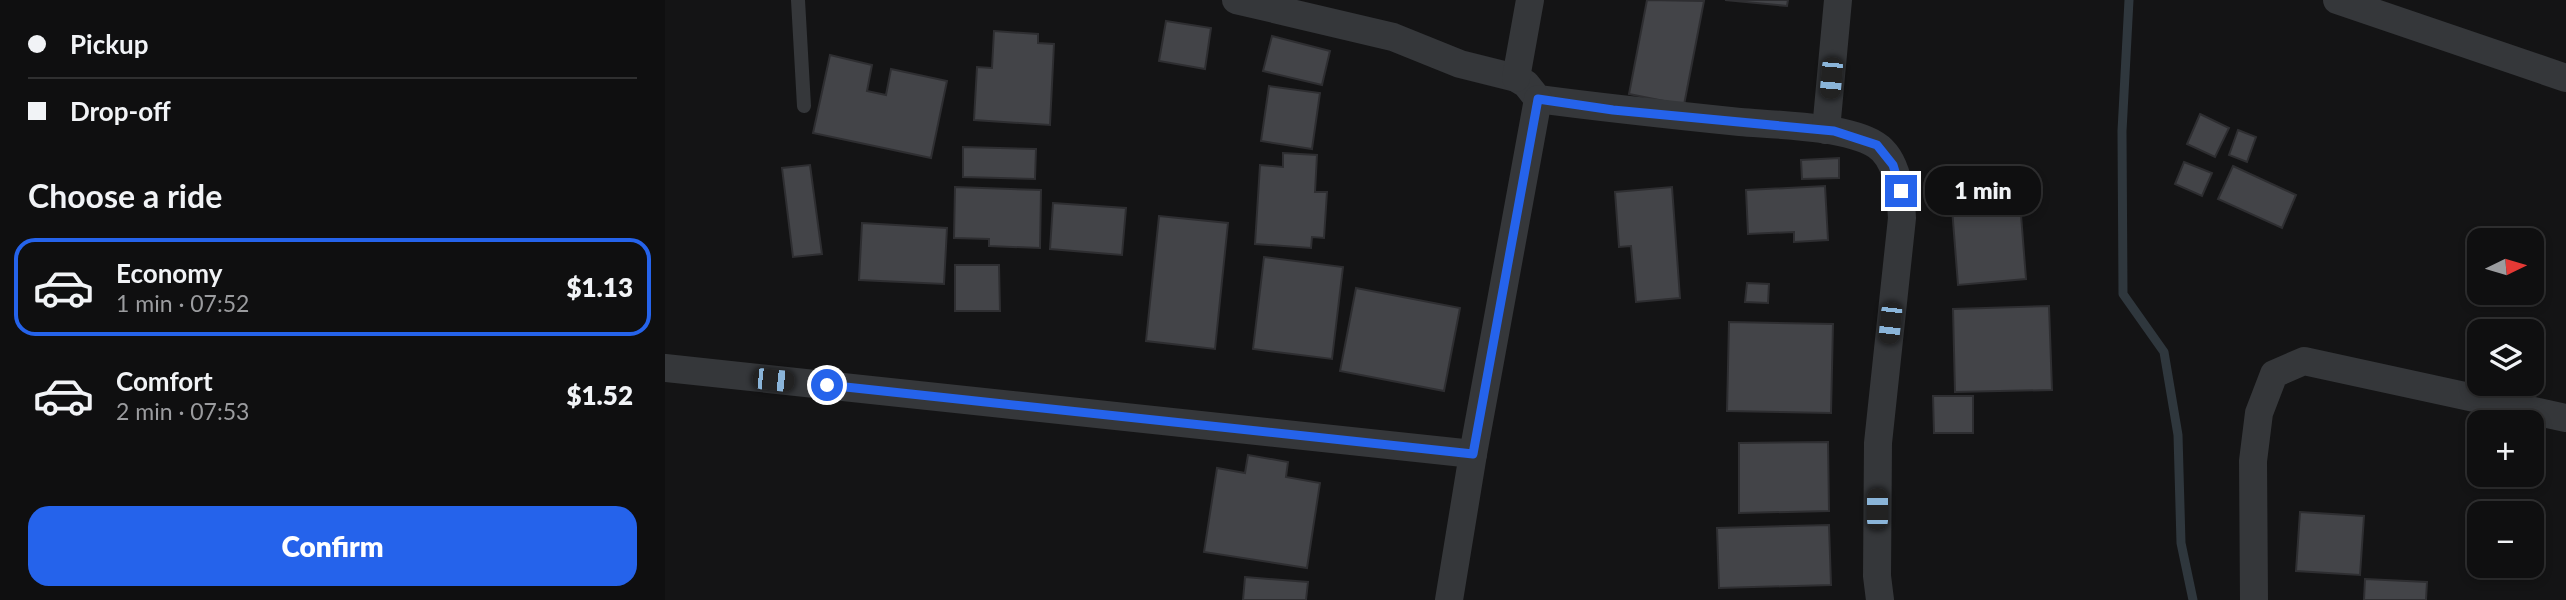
<!DOCTYPE html>
<html lang="en">
<head>
<meta charset="utf-8">
<style>
  :root { --surface:#0f0f10; --page:#1d1d1e; --text:#f1f3f6; --muted:#9b9c9f; --line:#2f2f30; --accent:#2563eb }
  body { margin:0; font-family:Lato,sans-serif; background:var(--page); color:var(--text); height:100vh; display:flex; flex-direction:column; font-size:26px; white-space:nowrap }
  * { box-sizing:border-box; margin:0 }
  p { font-size:23px; color:var(--muted) }
  .icon { flex:none; width:38px; height:38px; fill:none; stroke:currentColor; stroke-width:2; stroke-linecap:round; stroke-linejoin:round }
  .map { position:relative; flex:1; overflow:hidden }
  .details { display:flex; flex-direction:column; background:var(--surface); width:665px }
  .details>* { flex:none }
  .hud { display:grid; align-content:center; height:154px; padding:0 28px; background:var(--surface) }
  .needle { width:46px; rotate:85deg }
  .fabs { position:absolute; left:1802px; top:228px; display:grid; gap:14px }
  .fabs a { display:grid; place-items:center; width:77px; height:77px; border-radius:14px; background:var(--surface); box-shadow:0 4px 10px #0003,0 0 0 2px var(--line); font-size:35px }
  .end { position:absolute; width:32px; height:32px; margin:-16px; border:9px solid #2563eb; background:#fff; box-shadow:0 0 0 4px #fff }
  .from { border-radius:50% }
  .bubble { position:absolute; height:49px; border-radius:21px; background:var(--surface); box-shadow:0 4px 10px #0003,0 0 0 2px var(--line); font-size:23px; font-weight:800; line-height:49px; text-align:center }
  .car { position:absolute; width:21px; height:42px; margin:-21px -10px; border-radius:9px; box-shadow:0 0 5px 2px #0007; background:linear-gradient(#222 24%,#8ab4d8 0 40%,#222 0 76%,#8ab4d8 0 86%,#222 0) }
  .hud b { display:flex; align-items:center; gap:24px; height:66px; font-size:26px }
  .hud b+b { border-top:2px solid var(--line) }
  .hud i { width:18px; height:18px; background:var(--text) }
  ul { padding:0; list-style:none }
  li { display:flex; align-items:center; gap:21px; height:98px; margin:0 14px 10px; padding:0 14px; border:4px solid transparent; border-radius:21px }
  li div { flex:1 }
  li b { display:block; font-size:26px }
  li em { font-style:normal; font-weight:800 }
  li.on { border-color:var(--accent) }
  li>.icon { width:63px; height:63px; stroke-width:1.5 }
  h2 { padding:0 28px; font-size:32px; line-height:84px }
  .cta { display:flex; gap:14px; margin-top:auto; padding:14px 28px }
  .cta a { flex:1; height:80px; border-radius:21px; background:var(--accent); color:#fff; font-size:28px; font-weight:800; line-height:80px; text-align:center }
  main { display:flex; flex:1; min-height:0 }
  .map>svg:first-child { display:block }
</style>
</head>
<body>
<main>
<section class="details">
<div class="hud">
<b><i class="from"></i>Pickup</b>
<b><i></i>Drop-off</b>
</div>
<h2>Choose a ride</h2>
<ul>
<li class="on"><svg class="icon" aria-label="car" viewBox="0 0 24 24"><path d="M5 17H2v-5l4-1 3-4h7l3 4 3 1v5h-3M9 17h6M6 11h13"/><circle cx="7" cy="17" r="2"/><circle cx="17" cy="17" r="2"/></svg><div><b>Economy</b><p>1 min · 07:52</p></div><em>$1.13</em></li>
<li><svg class="icon" aria-label="car" viewBox="0 0 24 24"><path d="M5 17H2v-5l4-1 3-4h7l3 4 3 1v5h-3M9 17h6M6 11h13"/><circle cx="7" cy="17" r="2"/><circle cx="17" cy="17" r="2"/></svg><div><b>Comfort</b><p>2 min · 07:53</p></div><em>$1.52</em></li>
</ul>
<div class="cta"><a>Confirm</a></div>
</section>
<div class="map">
<svg width="1901" height="600" viewBox="0 0 1901 600">
  <rect width="100%" height="100%" fill="#141415"/>
  <g fill="none" stroke-linecap="round" stroke-linejoin="round">
    <path stroke="#2f373d" stroke-width="9" d="M1464,0L1457,131L1458,294L1499,352L1513,435L1516,543L1528,600"/>
  </g>
  <g fill="#434448" stroke="#2e2e31" stroke-width="2">
    <path d="M982,0L1039,1L1019,105L964,94Z"/>
    <path d="M1060,0H1123L1122,6Z"/>
    <path d="M501,21L546,28L540,69L494,61Z"/>
    <path d="M329,31L373,34V43L389,44L385,125L309,120L312,67L327,68Z"/>
    <path d="M607,36L665,51L657,85L598,71Z"/>
    <path d="M165,55L207,65L202,91L221,95L226,69L282,81L266,158L148,133Z"/>
    <path d="M604,86L655,93L647,149L596,141Z"/>
    <path d="M1535,114L1564,128L1550,157L1522,144Z"/>
    <path d="M1573,130L1591,137L1582,162L1564,155Z"/>
    <path d="M298,147L371,149L370,179L298,177Z"/>
    <path d="M618,153L652,155L650,192H662L659,238L647,237L646,248L590,244L595,165L618,167Z"/>
    <path d="M1174,158V178L1137,179L1136,160Z"/>
    <path d="M1519,162L1547,173L1537,196L1510,184Z"/>
    <path d="M145,165L157,254L128,257L117,168Z"/>
    <path d="M1568,166L1631,195L1617,228L1553,199Z"/>
    <path d="M1160,186L1163,240L1129,242V232L1083,234L1081,190Z"/>
    <path d="M290,187L376,190L375,248L324,246V239L289,238Z"/>
    <path d="M1007,187L1015,298L971,302L966,246L954,247L950,192Z"/>
    <path d="M1355,202L1361,279L1293,285L1287,208Z"/>
    <path d="M388,203L461,208L457,255L385,249Z"/>
    <path d="M494,216L563,223L550,349L481,341Z"/>
    <path d="M197,223L282,228L279,284L194,280Z"/>
    <path d="M599,257L678,267L667,359L588,349Z"/>
    <path d="M290,265H334L335,311H290Z"/>
    <path d="M1082,283L1104,284L1103,303L1080,302Z"/>
    <path d="M691,288L795,308L779,391L675,371Z"/>
    <path d="M1384,306L1387,390L1290,392L1288,309Z"/>
    <path d="M1064,322L1168,324L1166,413L1062,411Z"/>
    <path d="M1268,396H1308V433H1269Z"/>
    <path d="M1163,442L1164,511L1074,513V443Z"/>
    <path d="M583,455L623,462L621,477L655,483L642,568L539,552L552,468L580,473Z"/>
    <path d="M1635,512L1699,516L1695,575L1631,571Z"/>
    <path d="M1164,525L1166,585L1054,588L1052,528Z"/>
    <path d="M580,577L643,582L641,600H578Z"/>
    <path d="M1700,579L1762,582L1761,600H1699Z"/>
  </g>
  <g fill="none" stroke-linecap="round" stroke-linejoin="round">
    <path stroke="#35373a" stroke-width="14" d="M133,0L139,106"/>
    <g stroke="#35373a" stroke-width="28">
      <path d="M571,0L728,37L795,64L851,78L861,84L873,99C940,108 1007,115 1075,122C1111,125 1181,126 1211,145C1233,159 1236,195 1237,218L1213,443L1212,576L1215,600"/>
      <path d="M1672,0L1901,78"/>
      <path d="M851,78L865,0"/>
      <path d="M1161,130L1173,0"/>
      <path d="M0,368L808,454"/>
      <path d="M784,600L808,454L873,99"/>
      <path d="M1589,600L1588,461L1594,413L1609,374L1639,361L1901,418"/>
    </g>
  </g>
  <g fill="none" stroke-linecap="round" stroke-linejoin="round">
    <path stroke="#2563eb" stroke-width="9" d="M162,385L808,454L873,99L948,110L1169,131L1212,145L1228,165L1236,191"/>
  </g>
</svg>
<div class="fabs">
<a><svg class="needle" viewBox="-14 -14 28 28"><path d="M0-13l5 13h-10z" fill="#e53935"/><path d="M0 13l5-13h-10z" fill="#9b9c9f"/></svg></a>
<a><svg class="icon" aria-label="layers" viewBox="0 0 24 24"><path d="M12 4l9 5-9 5-9-5zM3 14l9 5 9-5"/></svg></a>
<a>+</a>
<a>−</a>
</div>
<i class="end from" style="left:162px;top:385px"></i>
<i class="end" style="left:1236px;top:191px"></i>
<div class="bubble" style="left:1260px;top:166px;width:116px">1 min</div>
<i class="car" style="left:1166px;top:78px;rotate:185deg"></i>
<i class="car" style="left:1225px;top:323px;rotate:186deg"></i>
<i class="car" style="left:108px;top:380px;rotate:96deg"></i>
<i class="car" style="left:1212px;top:509px;rotate:0deg"></i>
</div>
</main>
</body>
</html>
